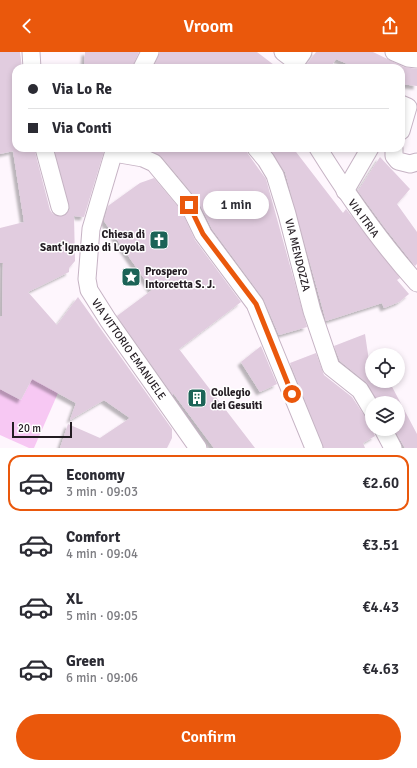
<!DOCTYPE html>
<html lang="en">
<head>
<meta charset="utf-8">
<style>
  :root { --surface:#fff; --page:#f7f7f7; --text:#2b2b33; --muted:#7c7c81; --line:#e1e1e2; --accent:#ea580c }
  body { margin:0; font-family:Signika,sans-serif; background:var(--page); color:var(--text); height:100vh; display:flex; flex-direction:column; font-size:15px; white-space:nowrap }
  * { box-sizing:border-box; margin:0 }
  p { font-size:13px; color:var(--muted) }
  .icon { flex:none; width:22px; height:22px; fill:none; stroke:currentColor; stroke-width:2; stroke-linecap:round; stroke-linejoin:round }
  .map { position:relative; height:396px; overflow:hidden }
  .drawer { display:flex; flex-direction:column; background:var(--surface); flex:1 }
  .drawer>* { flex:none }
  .hud { position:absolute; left:12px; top:12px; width:393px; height:88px; border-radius:12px; box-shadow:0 2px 6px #0003; display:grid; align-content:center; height:88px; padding:0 16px; background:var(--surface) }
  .buttons { position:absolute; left:365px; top:296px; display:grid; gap:8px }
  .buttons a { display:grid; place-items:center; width:40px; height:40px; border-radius:50%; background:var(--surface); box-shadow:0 2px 6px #0003; font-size:20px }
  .scale { position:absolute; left:12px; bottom:10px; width:60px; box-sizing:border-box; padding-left:4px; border:2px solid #231c22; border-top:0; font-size:11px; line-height:14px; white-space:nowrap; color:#231c22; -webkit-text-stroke:3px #fff; paint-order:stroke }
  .end { position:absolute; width:18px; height:18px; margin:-9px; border:5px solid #ea580c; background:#fff; box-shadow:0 0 0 2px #fff }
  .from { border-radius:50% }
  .bubble { position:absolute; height:28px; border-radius:14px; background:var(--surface); box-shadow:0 2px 6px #0003; font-size:13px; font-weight:600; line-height:28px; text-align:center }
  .hud b { display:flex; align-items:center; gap:14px; height:38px; font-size:15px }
  .hud b+b { border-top:1px solid var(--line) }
  .hud i { width:10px; height:10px; background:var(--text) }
  ul { padding:7px 0 0; list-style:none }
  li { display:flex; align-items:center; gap:12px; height:56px; margin:0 8px 6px; padding:0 8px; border:2px solid transparent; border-radius:12px }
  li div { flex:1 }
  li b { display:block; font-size:15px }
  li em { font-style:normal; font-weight:600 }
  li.current { border-color:var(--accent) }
  li>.icon { width:36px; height:36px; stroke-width:1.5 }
  .button { display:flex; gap:8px; margin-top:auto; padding:8px 16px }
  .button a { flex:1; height:46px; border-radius:24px; background:var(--accent); color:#fff; font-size:16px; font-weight:600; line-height:46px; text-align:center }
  header { display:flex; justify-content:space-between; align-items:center; height:52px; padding:0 16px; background:var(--accent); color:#fff; font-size:18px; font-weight:600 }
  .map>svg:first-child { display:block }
</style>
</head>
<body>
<header><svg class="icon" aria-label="back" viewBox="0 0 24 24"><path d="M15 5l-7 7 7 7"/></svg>Vroom<svg class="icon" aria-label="share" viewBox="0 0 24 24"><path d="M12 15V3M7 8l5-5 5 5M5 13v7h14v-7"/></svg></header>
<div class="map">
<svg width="417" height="396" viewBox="0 0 417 396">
  <defs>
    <filter id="shadow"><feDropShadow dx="-3.5" dy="3.5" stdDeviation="1" flood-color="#0004"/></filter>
  </defs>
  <rect width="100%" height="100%" fill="#fef6fd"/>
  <path fill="#f7c8f3" d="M33,325L58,341L34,396H29L0,383V337L21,348Z"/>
  <g fill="#e1ccdf" filter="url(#shadow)">
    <path d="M0,0H20L22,16H16V96H34L50,158L53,162L63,164L70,157L54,96L72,98V96H105L84,165L74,164L75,209L69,216V220L28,240L57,273L78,245L172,377V386L167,396H60L68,372L100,386L130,366L104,348L70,368L76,351L32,327L21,348L0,337V265L2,264L3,211H0V176L24,170L13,99L0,102Z"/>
    <path d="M85,0H139L132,16H84Z"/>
    <path d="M160,0H257L278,16H156L154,15Z"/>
    <path d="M316,0H373L404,15L417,17V34L401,32V16H357L336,7L330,16H304Z"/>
    <path d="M146,96H246L248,102L266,127L307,275L279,283L263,246L212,177L197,147L162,105Z"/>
    <path d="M269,96H293L343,161L346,157L400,226L397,228L409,242L399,250L384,256L382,251L326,269L285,120Z"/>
    <path d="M380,105L410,137L397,152L417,180V212L415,214L385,176L358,139Z"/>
    <path d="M154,126L181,158L195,188L241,250L179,297L255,396H214L173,341V343L117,264L152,238L104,169L108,154L140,131Z"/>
    <path d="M365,282L372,329H389L417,382V396H405L394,377H398V351H379L366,330L340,309L334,294Z"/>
    <path d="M261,294L277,332L260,340L241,310Z"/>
    <path d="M316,301L324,323L352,345L364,363L372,368V377L375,384L363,391L365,396H324L290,311Z"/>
  </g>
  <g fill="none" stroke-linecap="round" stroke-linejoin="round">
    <defs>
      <g id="minor">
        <path d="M31,0L32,16"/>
        <path d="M283,0L296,10L303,0"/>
        <path d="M394,0L408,6L417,7"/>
        <path d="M142,16L150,0"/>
        <path d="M401,52L408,55L401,79"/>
        <path d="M44,96L60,155"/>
        <path d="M115,96L91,177L87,227L89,238L108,268L198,396"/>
        <path d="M256,96L266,108L275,123L287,162L312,259L331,315L360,338L372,358"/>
        <path d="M318,96C348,144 379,189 417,231"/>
        <path d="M394,96V104L398,109L410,112L417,110"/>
        <path d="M114,101L143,106L154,111L189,153L203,182L255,252L314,396"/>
        <path d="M345,139L370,96"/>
        <path d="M383,377L393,396"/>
      </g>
    </defs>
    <use href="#minor" stroke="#c6b3c4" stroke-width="19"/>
    <use href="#minor" stroke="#fff" stroke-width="17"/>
  </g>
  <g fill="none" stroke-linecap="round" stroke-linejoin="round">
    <path stroke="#ea580c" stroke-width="5" d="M189,153L203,182L256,252L292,342"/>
  </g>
  <defs>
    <symbol id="church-square" viewBox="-11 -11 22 22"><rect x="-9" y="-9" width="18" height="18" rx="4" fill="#1c6357" stroke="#fff"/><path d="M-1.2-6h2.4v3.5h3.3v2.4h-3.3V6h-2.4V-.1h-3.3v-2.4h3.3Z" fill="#fff"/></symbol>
    <symbol id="sight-square" viewBox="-11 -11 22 22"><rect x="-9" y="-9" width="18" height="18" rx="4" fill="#1c6357" stroke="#fff"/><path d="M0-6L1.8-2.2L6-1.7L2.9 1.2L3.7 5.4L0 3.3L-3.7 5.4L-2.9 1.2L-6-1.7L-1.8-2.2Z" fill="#fff"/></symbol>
    <symbol id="building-square" viewBox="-11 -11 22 22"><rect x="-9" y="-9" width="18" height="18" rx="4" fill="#1c6357" stroke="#fff"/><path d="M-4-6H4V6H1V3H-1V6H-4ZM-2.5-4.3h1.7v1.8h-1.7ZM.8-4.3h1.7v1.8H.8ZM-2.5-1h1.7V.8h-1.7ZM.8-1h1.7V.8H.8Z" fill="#fff"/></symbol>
  </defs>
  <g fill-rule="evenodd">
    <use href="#church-square" x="148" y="177" width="22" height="22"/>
    <use href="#sight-square" x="120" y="214" width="22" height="22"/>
    <use href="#building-square" x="186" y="335" width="22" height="22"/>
  </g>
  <g text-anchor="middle" stroke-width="3" stroke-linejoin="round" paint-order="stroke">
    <g font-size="11" fill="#231c22" stroke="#fff">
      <text transform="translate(364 166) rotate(54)" y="4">VIA ITRIA</text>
      <text transform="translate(298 203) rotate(76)" y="4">VIA MENDOZZA</text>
      <text transform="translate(129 297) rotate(55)" y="4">VIA VITTORIO EMANUELE</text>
    </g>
    <g font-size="11" font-weight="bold" fill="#231c22" stroke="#fff" text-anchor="start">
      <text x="145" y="186" text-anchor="end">Chiesa di<tspan x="145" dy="13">Sant'Ignazio di Loyola</tspan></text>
      <text x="145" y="223">Prospero<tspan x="145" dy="13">Intorcetta S. J.</tspan></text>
      <text x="211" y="344">Collegio<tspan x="211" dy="13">dei Gesuiti</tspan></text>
    </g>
  </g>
</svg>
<div class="buttons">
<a><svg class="icon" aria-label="locate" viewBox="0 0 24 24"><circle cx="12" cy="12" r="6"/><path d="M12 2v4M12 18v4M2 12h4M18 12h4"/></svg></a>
<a><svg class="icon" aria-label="layers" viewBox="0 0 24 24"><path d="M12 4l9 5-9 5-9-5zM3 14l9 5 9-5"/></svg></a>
</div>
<div class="scale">20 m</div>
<i class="end from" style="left:292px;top:342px"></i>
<i class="end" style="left:189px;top:153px"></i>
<div class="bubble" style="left:203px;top:139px;width:66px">1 min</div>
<div class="hud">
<b><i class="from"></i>Via Lo Re</b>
<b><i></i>Via Conti</b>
</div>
</div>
<section class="drawer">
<ul>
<li class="current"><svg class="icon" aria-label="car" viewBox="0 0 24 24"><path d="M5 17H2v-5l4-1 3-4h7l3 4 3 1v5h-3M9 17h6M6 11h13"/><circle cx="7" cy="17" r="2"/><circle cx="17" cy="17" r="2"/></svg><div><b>Economy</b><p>3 min · 09:03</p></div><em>€2.60</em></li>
<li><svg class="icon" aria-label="car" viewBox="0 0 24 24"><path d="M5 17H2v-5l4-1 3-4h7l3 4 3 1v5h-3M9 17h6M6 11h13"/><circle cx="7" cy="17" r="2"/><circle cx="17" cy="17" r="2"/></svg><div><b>Comfort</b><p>4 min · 09:04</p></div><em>€3.51</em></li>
<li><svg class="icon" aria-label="car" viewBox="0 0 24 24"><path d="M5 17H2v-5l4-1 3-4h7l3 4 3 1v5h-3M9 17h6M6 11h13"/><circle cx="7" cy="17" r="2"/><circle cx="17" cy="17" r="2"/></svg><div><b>XL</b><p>5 min · 09:05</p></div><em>€4.43</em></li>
<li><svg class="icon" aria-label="car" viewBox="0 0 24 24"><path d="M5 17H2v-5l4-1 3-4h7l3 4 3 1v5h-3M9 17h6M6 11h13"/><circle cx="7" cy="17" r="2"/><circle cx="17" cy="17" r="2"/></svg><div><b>Green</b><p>6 min · 09:06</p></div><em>€4.63</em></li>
</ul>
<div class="button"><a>Confirm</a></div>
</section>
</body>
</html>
